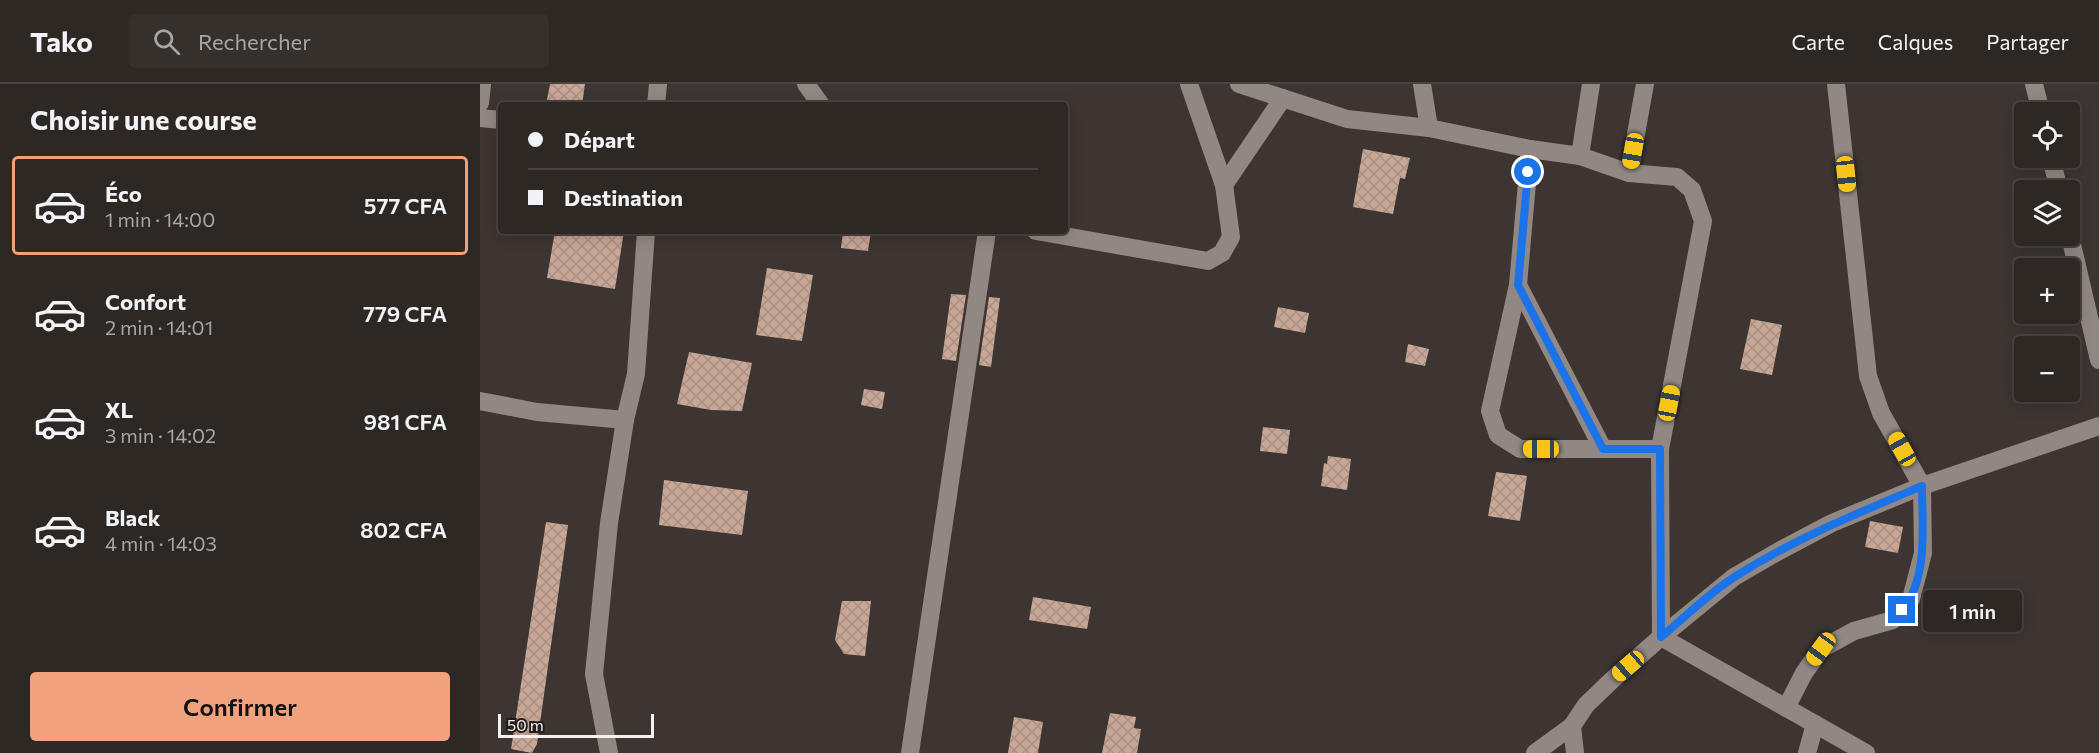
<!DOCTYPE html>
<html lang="fr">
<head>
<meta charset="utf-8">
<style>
  :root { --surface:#2e2825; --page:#36302d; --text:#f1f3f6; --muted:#a7a6a7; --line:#494442; --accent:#f1a17c }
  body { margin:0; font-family:Commissioner,sans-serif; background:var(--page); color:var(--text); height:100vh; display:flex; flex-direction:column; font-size:22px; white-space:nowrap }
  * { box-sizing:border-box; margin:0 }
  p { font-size:20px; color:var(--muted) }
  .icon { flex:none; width:33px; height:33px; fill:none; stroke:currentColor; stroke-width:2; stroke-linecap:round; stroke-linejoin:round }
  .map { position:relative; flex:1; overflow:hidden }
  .drawer { display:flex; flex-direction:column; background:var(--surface); width:480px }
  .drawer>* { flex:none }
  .banner { position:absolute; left:18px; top:18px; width:570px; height:132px; border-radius:6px; box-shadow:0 3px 15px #0003,0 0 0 2px var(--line); display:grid; align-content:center; height:132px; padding:0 30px; background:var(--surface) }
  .fabs { position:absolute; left:1534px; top:18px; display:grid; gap:12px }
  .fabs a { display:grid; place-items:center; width:66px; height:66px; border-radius:6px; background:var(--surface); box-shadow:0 3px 15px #0003,0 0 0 2px var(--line); font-size:30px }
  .scale { position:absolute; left:18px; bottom:15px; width:156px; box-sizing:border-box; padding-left:6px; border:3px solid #f6f1ee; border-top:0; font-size:16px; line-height:21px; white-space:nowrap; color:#f6f1ee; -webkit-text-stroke:4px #211d1b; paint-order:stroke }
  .end { position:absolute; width:27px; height:27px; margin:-14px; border:8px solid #1a73e8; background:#fff; box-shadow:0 0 0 3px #fff }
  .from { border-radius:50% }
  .bubble { position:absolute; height:42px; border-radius:6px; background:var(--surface); box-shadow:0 3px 15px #0003,0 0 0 2px var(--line); font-size:20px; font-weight:600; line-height:42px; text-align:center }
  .car { position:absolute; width:18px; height:36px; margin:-18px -9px; border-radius:8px; box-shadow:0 0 4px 2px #0007; background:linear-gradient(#f5c518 24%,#345 0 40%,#f5c518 0 76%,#345 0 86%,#f5c518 0) }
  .banner b { display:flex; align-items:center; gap:21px; height:57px; font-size:22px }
  .banner b+b { border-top:2px solid var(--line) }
  .banner i { width:15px; height:15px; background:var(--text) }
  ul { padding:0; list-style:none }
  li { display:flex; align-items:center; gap:18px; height:99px; margin:0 12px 9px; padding:0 18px; border:3px solid transparent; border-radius:6px }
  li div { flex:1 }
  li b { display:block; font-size:22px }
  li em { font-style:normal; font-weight:600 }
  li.selected { border-color:var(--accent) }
  li>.icon { width:54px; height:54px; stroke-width:1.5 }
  h2 { padding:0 30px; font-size:27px; line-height:72px }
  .cta { display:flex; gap:12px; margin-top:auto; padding:12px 30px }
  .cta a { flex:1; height:69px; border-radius:6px; background:var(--accent); color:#111; font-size:24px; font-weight:600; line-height:69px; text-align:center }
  header { display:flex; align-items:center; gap:36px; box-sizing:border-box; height:84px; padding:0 30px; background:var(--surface); border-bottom:2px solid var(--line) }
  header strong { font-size:28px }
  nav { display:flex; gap:33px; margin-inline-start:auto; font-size:21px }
  .search { width:420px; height:54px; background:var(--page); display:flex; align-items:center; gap:15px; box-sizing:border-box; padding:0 21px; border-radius:6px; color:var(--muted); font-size:22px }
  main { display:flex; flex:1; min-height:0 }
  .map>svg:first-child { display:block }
</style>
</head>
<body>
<header>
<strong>Tako</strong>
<div class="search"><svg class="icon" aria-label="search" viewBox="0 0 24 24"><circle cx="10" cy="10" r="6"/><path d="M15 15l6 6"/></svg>Rechercher</div>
<nav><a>Carte</a><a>Calques</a><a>Partager</a></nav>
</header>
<main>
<section class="drawer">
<h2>Choisir une course</h2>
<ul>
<li class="selected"><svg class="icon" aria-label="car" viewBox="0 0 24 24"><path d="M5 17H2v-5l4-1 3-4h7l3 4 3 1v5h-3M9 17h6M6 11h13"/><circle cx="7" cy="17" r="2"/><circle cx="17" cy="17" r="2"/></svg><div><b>Éco</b><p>1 min · 14:00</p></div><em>577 CFA</em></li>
<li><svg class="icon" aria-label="car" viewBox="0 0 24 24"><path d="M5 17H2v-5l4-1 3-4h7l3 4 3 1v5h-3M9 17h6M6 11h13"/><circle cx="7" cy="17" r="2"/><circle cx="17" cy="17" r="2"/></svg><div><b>Confort</b><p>2 min · 14:01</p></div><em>779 CFA</em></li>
<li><svg class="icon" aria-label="car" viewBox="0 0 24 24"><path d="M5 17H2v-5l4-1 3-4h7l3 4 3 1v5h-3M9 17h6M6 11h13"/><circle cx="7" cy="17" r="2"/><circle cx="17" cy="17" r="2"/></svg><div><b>XL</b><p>3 min · 14:02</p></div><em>981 CFA</em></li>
<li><svg class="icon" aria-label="car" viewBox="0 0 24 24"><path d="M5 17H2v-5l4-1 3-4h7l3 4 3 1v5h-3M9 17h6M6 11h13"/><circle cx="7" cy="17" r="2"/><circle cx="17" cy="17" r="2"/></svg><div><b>Black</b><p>4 min · 14:03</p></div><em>802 CFA</em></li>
</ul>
<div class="cta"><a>Confirmer</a></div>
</section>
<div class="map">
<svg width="1619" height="669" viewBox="0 0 1619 669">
  <defs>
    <pattern id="building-cross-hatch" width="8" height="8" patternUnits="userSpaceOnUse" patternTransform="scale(1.5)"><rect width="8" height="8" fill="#c9a797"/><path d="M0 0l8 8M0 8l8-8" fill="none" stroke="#a98f83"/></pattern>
  </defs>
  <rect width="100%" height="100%" fill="#3d3531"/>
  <g fill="url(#building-cross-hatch)">
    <path d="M70,0H105L102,21H66Z"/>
    <path d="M883,65L930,74L925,95L920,94L913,130L873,123Z"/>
    <path d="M75,147H144L135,205L67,194Z"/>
    <path d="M363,147H391L388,167L361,164Z"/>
    <path d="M287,184L333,191L322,257L276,251Z"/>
    <path d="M471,210L486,211L476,277L462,275Z"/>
    <path d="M509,213L520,214L511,283L499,281Z"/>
    <path d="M798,223L829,229L825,249L794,243Z"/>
    <path d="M1271,235L1302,241L1292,291L1260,285Z"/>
    <path d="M928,260L949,265L945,282L925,278Z"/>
    <path d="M209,268L272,279L262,327L231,326L197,320Z"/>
    <path d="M384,305L405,308L402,325L381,321Z"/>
    <path d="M783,343L810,346L807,370L780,367Z"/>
    <path d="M848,372L871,375L867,406L841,402L844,379L847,380Z"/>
    <path d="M1016,388L1047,392L1040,437L1008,432Z"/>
    <path d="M184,396L268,407L262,451L179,441Z"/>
    <path d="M1390,437L1423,443L1418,469L1385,463Z"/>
    <path d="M66,438L88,441L57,660L52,669L31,665Z"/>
    <path d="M553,513L611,523L607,545L549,536Z"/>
    <path d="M362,517H391L385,572L364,570L355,556Z"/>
    <path d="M630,629L656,633L654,644L661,645L657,669H622Z"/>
    <path d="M534,633L563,638L558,669H528Z"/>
  </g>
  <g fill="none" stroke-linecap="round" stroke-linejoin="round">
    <g stroke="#918883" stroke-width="18">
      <path d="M326,0L341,21"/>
      <path d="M759,0L867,35L949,44"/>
      <path d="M942,0L949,44L1050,65L1100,72L1149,89L1197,93L1212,106L1223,137L1180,365"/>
      <path d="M1554,0L1561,28"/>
      <path d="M0,19L2,0"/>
      <path d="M176,21L178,0"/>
      <path d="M0,34L21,36"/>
      <path d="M1050,65L1038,201L1010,327L1018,351L1040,365H1180L1181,553L1386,669"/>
      <path d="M1100,72L1111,0"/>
      <path d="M1571,74L1579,106"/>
      <path d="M1149,89L1165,0"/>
      <path d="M744,101L803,14"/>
      <path d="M556,147L728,177L742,169L751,153L744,101L709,0"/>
      <path d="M1590,152L1619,276"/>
      <path d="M1038,201L1123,365"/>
      <path d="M0,317L57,328L145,336L129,439L114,590L129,669"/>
      <path d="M145,336L156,290L166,147"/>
      <path d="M1306,624L1324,589L1341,565L1374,547L1413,536L1431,515L1443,469L1442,402L1401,329L1388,292L1356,0"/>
      <path d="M1092,642L1095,669"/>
      <path d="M430,669L507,147"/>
      <path d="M1055,669L1092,642L1106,621L1132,596L1181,553L1254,493L1299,467L1352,439L1442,402L1619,342"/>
      <path d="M1327,669L1335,640"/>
    </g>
  </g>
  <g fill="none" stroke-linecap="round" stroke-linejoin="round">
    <path stroke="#1a73e8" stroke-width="8" d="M1048,88L1038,201L1123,365H1180L1181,553C1205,533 1229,509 1256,492C1314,455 1378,429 1442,402C1442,441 1449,494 1422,526"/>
  </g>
</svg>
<div class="fabs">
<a><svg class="icon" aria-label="locate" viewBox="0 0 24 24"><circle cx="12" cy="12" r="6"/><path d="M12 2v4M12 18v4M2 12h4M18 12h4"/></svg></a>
<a><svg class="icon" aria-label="layers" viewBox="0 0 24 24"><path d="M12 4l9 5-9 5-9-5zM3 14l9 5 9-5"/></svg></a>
<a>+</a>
<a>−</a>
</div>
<div class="scale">50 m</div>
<i class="end from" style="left:1048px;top:88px"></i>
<i class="end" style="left:1422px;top:526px"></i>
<div class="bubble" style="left:1443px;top:506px;width:99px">1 min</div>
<i class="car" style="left:1153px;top:67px;rotate:190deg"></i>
<i class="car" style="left:1366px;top:90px;rotate:174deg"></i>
<i class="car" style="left:1189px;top:319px;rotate:11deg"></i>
<i class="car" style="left:1061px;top:365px;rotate:270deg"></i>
<i class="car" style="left:1422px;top:365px;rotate:331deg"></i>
<i class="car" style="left:1341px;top:565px;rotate:216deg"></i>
<i class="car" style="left:1148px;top:582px;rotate:229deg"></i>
<div class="banner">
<b><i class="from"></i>Départ</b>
<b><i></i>Destination</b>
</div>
</div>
</main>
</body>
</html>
